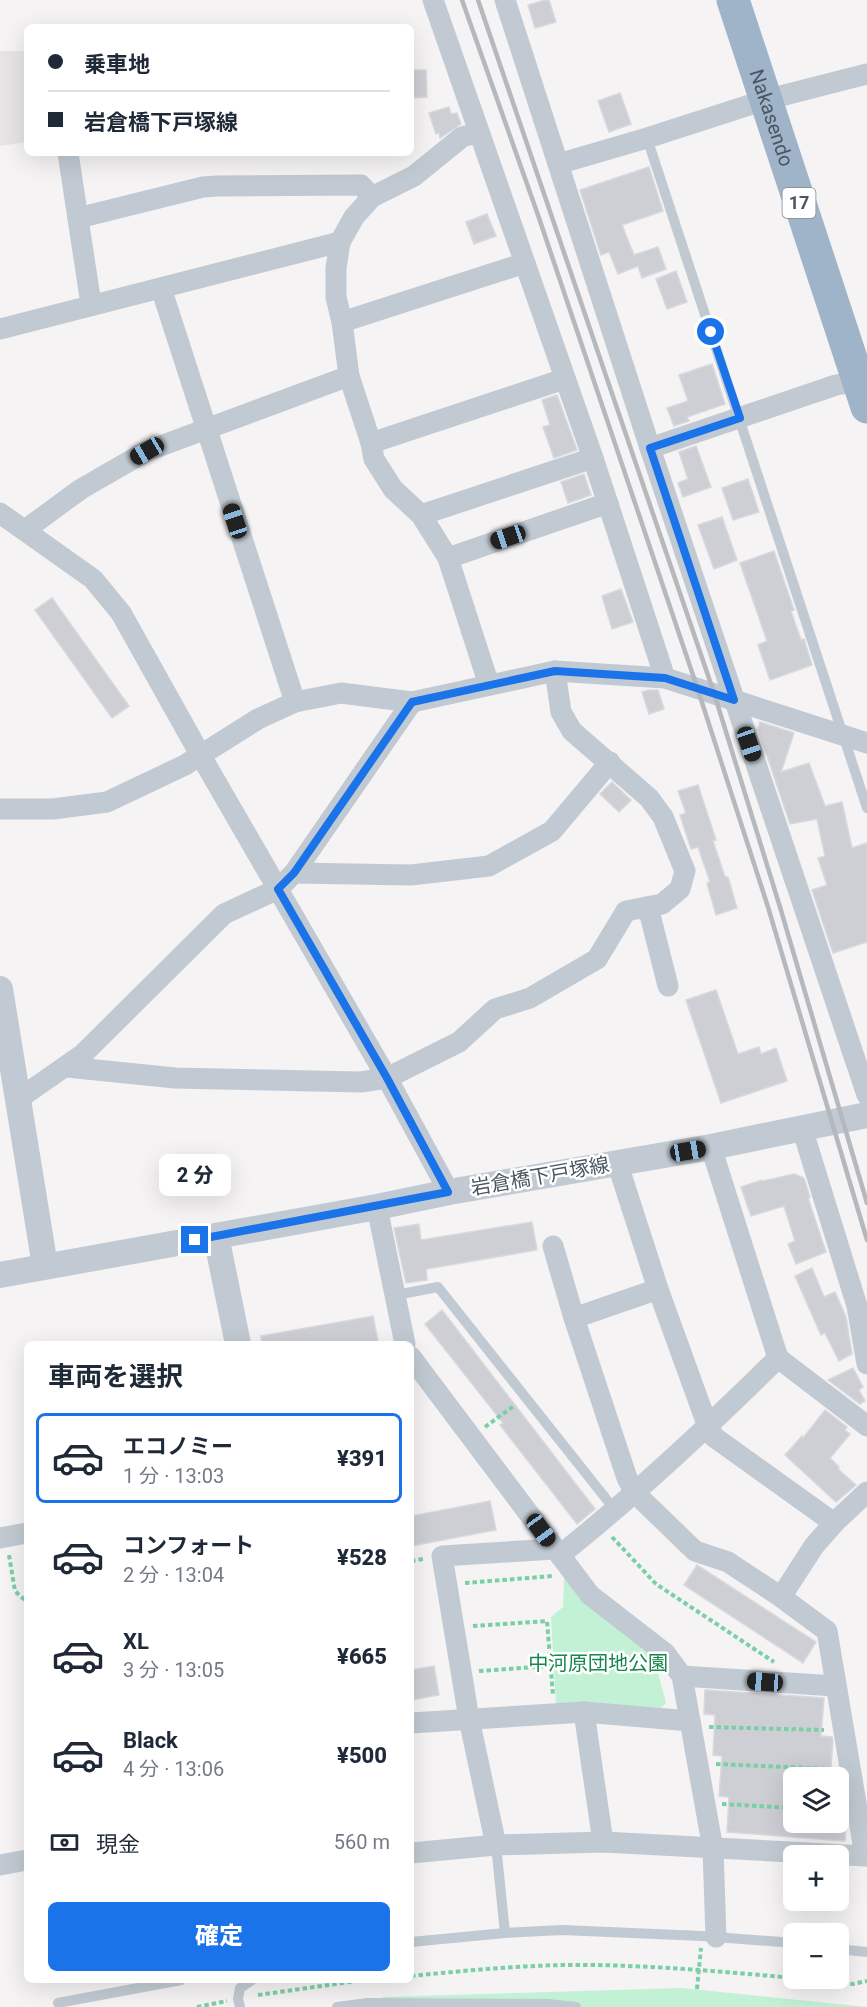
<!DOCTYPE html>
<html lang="ja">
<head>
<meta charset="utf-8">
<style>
  :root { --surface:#fff; --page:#f6f6f7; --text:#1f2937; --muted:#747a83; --line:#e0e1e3; --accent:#1a73e8 }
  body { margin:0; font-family:Roboto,"Noto Sans JP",sans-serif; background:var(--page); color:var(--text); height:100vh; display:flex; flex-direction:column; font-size:22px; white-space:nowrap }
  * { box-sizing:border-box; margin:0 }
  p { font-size:20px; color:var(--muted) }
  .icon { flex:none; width:33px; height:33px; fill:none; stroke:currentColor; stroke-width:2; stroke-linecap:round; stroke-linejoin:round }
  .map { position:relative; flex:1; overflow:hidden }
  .details { position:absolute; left:24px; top:1341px; width:390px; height:642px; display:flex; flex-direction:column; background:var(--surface); border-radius:9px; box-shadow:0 6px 24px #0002 }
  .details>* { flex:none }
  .hud { position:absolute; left:24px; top:24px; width:390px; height:132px; border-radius:9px; box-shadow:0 6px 24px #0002; display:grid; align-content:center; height:132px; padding:0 24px; background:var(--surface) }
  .fabs { position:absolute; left:783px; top:1767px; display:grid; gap:12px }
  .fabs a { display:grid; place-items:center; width:66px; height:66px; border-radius:9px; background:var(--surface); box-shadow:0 6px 24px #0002; font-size:30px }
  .end { position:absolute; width:27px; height:27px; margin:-14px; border:8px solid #1a73e8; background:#fff; box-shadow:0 0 0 3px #fff }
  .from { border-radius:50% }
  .bubble { position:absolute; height:42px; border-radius:9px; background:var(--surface); box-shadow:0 6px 24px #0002; font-size:20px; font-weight:800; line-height:42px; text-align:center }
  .car { position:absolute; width:18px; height:36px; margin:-18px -9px; border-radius:8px; box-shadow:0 0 4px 2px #0007; background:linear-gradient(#222 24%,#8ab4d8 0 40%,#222 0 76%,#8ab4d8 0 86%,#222 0) }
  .hud b { display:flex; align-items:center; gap:21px; height:57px; font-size:22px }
  .hud b+b { border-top:2px solid var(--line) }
  .hud i { width:15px; height:15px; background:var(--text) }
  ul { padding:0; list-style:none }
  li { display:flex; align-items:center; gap:18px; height:90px; margin:0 12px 9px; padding:0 12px; border:3px solid transparent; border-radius:9px }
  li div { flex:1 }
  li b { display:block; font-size:22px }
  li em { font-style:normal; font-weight:800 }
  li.selected { border-color:var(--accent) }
  li>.icon { width:54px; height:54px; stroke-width:1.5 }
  h2 { padding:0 24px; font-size:27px; line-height:72px }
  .pay { display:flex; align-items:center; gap:15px; height:66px; padding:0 24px; font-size:22px }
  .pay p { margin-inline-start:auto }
  .primary-button { display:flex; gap:12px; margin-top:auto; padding:12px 24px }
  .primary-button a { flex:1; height:69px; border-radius:9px; background:var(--accent); color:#fff; font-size:24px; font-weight:800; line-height:69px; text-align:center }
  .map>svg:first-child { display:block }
</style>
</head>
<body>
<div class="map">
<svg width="867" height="2007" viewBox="0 0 867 2007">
  <rect width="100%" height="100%" fill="#f5f3f3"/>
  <path fill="#e6e4e5" d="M0,51H27V142L0,146Z"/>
  <g fill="#c3f1d5">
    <path d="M564,1578L653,1654L666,1703L657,1712L556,1706L551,1617L563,1607Z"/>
    <path d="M682,1988L867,2007H373L383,1997Z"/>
  </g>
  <g fill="#cdcfd5" stroke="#d7d9de" stroke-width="1.5">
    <path d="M545,0H549L556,22L535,28L528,5Z"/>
    <path d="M411,70H426L427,97L411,98Z"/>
    <path d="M620,93L631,124L609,132L598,101Z"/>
    <path d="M449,107L451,114L457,113L461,124L440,138L439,133L436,134L429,113Z"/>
    <path d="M649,167L663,211L622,225L634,255L658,247L666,269L642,278L638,266L618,274L609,252L601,255L580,190Z"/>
    <path d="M487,214L496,236L474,244L466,222Z"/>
    <path d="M676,271L687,302L667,309L656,279Z"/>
    <path d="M712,364L725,404L687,417L689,421L674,426L667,408L688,401L679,375Z"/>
    <path d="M557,395L577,450L554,458L543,427L550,425L542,400Z"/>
    <path d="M696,446L711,487L683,497L678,483L688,479L679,452Z"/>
    <path d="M584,474L591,495L568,503L561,482Z"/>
    <path d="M748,479L759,512L733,520L722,488Z"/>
    <path d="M722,517L737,560L714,569L698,525Z"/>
    <path d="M774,551L794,610L791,611L801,640L804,639L812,665L770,680L758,645L767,641L740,563Z"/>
    <path d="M621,589L633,622L612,629L602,596Z"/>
    <path d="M52,598L129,706L112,718L35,610Z"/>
    <path d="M649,690H658L664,709L649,714L642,692Z"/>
    <path d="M760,722L794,733L781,772L809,763L825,806L842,802L852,848L867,843V942L833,953L812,890L827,885L818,858L825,856L817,819L790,824L758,729Z"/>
    <path d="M612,782L631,800L619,812L600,794Z"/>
    <path d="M698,785L716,840L713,841L725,877H728L737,908L716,915L707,883L710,882L698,847L691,849L680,815L686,813L678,791Z"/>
    <path d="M716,990L738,1054L759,1047L761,1054L776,1048L787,1081L721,1103L686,1000Z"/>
    <path d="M794,1174L804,1178L810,1197L808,1198L826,1252L796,1264L788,1244L795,1241L784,1206L751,1216L741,1187L762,1180L763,1181Z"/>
    <path d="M532,1222L537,1250L426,1269L427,1280L406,1283L394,1228L419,1224L421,1240Z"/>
    <path d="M812,1268L824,1297L835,1292L846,1317L852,1354L839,1361L825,1333L821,1335L795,1276Z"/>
    <path d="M442,1310L595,1509L577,1524L500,1425L503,1423L425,1324Z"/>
    <path d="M373,1316L378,1341L360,1344H262L261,1336Z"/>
    <path d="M853,1368L863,1387L859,1390L865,1401L860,1404L828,1380Z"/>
    <path d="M825,1410L847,1427L845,1430L850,1434L830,1458L839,1467L838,1469L856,1485L836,1502L785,1455L802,1436L803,1438Z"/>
    <path d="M490,1501L496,1530L411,1546V1516Z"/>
    <path d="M697,1565L816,1642L803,1663L684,1585Z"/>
    <path d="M434,1666L439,1695L411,1700V1670Z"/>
    <path d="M705,1690L824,1698L821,1736L832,1737L833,1741L830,1778H794V1822H846L845,1841L727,1832L729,1797L719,1796L722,1756L713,1755L715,1715L704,1714Z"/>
  </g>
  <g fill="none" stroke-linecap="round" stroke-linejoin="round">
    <g stroke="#7ad0a6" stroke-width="4" stroke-dasharray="4.5 3" stroke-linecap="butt">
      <path d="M485,1427L515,1405"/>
      <path d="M612,1537L656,1584L774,1662"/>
      <path d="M9,1555L15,1591L27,1602"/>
      <path d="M411,1561L423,1559"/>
      <path d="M465,1583L553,1576"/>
      <path d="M473,1626L547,1621L553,1695"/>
      <path d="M479,1671L550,1666"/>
      <path d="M709,1727L824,1730"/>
      <path d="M716,1764L831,1769"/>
      <path d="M722,1804L794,1808"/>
      <path d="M411,1976C472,1970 532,1964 593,1965C660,1966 727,1972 794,1978"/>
      <path d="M798,1978L853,1984L867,1981"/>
      <path d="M697,1989L701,1948"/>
      <path d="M258,1995L364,1980"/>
      <path d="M197,2007L227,2001"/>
    </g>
    <g stroke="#c1cad2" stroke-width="10">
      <path d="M647,138L867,808"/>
      <path d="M396,1295L438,1287L615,1510"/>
      <path d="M496,1845L505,1933"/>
      <path d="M411,1942L505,1933L562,1930L702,1936L794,1943"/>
      <path d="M838,1949L867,1952"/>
      <path d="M58,2003L181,1980"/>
      <path d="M240,2007L238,1999L240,1988L252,1980"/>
      <path d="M337,2007L368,2003L548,2004L576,2007"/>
    </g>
    <g stroke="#c1cad2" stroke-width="21">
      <path d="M433,0L593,458L665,678"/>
      <path d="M505,0L650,448L867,1095"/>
      <path d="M479,132L462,137L414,176L372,197L354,217L340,242L336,268V297L342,322L349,376L371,443L374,459L393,489L421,515L448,558L489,685"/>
      <path d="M68,153L91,304"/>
      <path d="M558,164L647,138L765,100L867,74"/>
      <path d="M78,218L203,187L217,186L361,185L372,197"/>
      <path d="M161,288L295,702"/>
      <path d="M342,322L525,263"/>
      <path d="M0,329L340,242"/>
      <path d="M371,443L564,379"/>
      <path d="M650,448L836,385L867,380"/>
      <path d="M0,513L93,579L121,613L201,756L387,1078L449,1192"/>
      <path d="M421,515L593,458"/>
      <path d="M25,530L81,489L147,451L349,376"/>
      <path d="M448,558L608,503"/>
      <path d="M0,809H53L107,802L185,765L258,719L295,702L341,693L412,702L555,671L665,678L867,743"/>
      <path d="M294,873L411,875L489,866L552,831L610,762"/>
      <path d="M648,907L668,986"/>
      <path d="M67,1067L175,1078L361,1082L387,1078L459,1042L495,1009L530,998L597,959L626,911L662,904L680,889L685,871L663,817L649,798L572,731L561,712L555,671"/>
      <path d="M17,1100L83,1054L224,914L278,889L294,873L412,702"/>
      <path d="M802,1128L857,1306L867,1364"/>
      <path d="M711,1147L778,1358L867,1426"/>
      <path d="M617,1162L658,1289L708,1427L714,1437L834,1523"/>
      <path d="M377,1207L405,1344"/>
      <path d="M574,1318L658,1289"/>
      <path d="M411,1357L590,1595L665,1653L682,1676L713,1849L716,1937"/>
      <path d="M0,1538L27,1533"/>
      <path d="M560,1555C637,1494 708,1427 778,1358"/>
      <path d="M781,1597L814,1546L834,1523L867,1492"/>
      <path d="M682,1676L835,1686"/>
      <path d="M584,1712L603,1842"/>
      <path d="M411,1723L584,1712L690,1721"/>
      <path d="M496,1845L469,1719L442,1556L554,1549"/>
      <path d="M411,1853L496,1845L603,1842L865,1856L827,1631L781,1597L728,1562L695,1551L635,1493L627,1478L574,1318L553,1246"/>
      <path d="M0,1865L27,1860"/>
    </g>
    <g stroke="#c1cad2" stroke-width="26">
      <path d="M0,989L45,1266"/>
      <path d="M216,1236L238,1344"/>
      <path d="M0,1275L377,1207L449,1192L711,1147L867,1115"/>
    </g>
    <path stroke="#9fb4c9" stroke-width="33" id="s1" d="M733,0L867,407"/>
    <g stroke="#b5b8bd" stroke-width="4.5">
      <path d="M462,0L538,215L697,687L768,907L867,1240"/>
      <path d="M478,0L714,693L780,907L867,1203"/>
    </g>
  </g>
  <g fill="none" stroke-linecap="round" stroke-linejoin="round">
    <path stroke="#1a73e8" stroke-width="8" d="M195,1240L448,1192L387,1078L278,889L294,873L412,702L555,671L665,678L734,700L650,448L740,418L711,332"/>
  </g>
  <g text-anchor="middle" stroke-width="5" stroke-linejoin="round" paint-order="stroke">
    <rect fill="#fff" stroke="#808990" stroke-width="1.5" x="782.5" y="188" width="33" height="30" rx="4.5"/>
    <g font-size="18" font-weight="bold" fill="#4a5661">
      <text x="799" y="209">17</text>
    </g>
    <g font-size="20" fill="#4a5661" stroke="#fff">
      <text dy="7" stroke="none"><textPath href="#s1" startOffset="124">Nakasendo</textPath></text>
      <text transform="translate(540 1176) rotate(-10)" y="7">岩倉橋下戸塚線</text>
    </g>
    <g font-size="20" fill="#17864f" stroke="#fff">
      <text x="598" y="1670">中河原団地公園</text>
    </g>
  </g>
</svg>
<div class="fabs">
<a><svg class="icon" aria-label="layers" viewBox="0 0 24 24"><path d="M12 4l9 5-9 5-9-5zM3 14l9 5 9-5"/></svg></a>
<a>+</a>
<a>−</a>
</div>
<i class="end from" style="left:711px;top:332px"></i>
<i class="end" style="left:195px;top:1240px"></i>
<div class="bubble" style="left:159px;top:1154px;width:72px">2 分</div>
<i class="car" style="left:147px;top:451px;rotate:240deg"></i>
<i class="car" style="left:235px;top:521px;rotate:342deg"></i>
<i class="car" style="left:508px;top:537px;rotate:251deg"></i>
<i class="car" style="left:749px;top:744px;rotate:161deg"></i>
<i class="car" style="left:688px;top:1151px;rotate:81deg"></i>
<i class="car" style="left:541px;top:1530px;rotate:144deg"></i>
<i class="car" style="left:765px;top:1682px;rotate:274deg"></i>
<div class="hud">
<b><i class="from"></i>乗車地</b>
<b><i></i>岩倉橋下戸塚線</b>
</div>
<section class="details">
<h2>車両を選択</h2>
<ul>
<li class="selected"><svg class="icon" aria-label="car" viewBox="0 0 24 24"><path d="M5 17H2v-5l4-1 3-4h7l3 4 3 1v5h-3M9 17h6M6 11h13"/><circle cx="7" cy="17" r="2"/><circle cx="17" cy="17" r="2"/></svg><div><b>エコノミー</b><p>1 分 · 13:03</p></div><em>¥391</em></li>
<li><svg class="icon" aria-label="car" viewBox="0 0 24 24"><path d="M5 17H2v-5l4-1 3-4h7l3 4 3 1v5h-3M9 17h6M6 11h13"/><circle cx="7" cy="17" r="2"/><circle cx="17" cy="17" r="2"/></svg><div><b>コンフォート</b><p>2 分 · 13:04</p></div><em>¥528</em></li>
<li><svg class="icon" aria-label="car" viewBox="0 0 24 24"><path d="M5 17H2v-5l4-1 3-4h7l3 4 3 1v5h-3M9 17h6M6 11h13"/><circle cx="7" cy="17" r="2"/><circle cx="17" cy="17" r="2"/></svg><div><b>XL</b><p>3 分 · 13:05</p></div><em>¥665</em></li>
<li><svg class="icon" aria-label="car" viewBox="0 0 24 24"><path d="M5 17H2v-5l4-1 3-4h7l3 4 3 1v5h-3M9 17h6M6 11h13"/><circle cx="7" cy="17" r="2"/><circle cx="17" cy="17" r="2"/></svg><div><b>Black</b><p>4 分 · 13:06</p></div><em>¥500</em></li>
</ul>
<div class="pay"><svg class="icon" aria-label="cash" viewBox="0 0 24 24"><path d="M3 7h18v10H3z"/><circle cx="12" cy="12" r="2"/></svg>現金<p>560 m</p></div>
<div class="primary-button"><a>確定</a></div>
</section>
</div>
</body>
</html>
